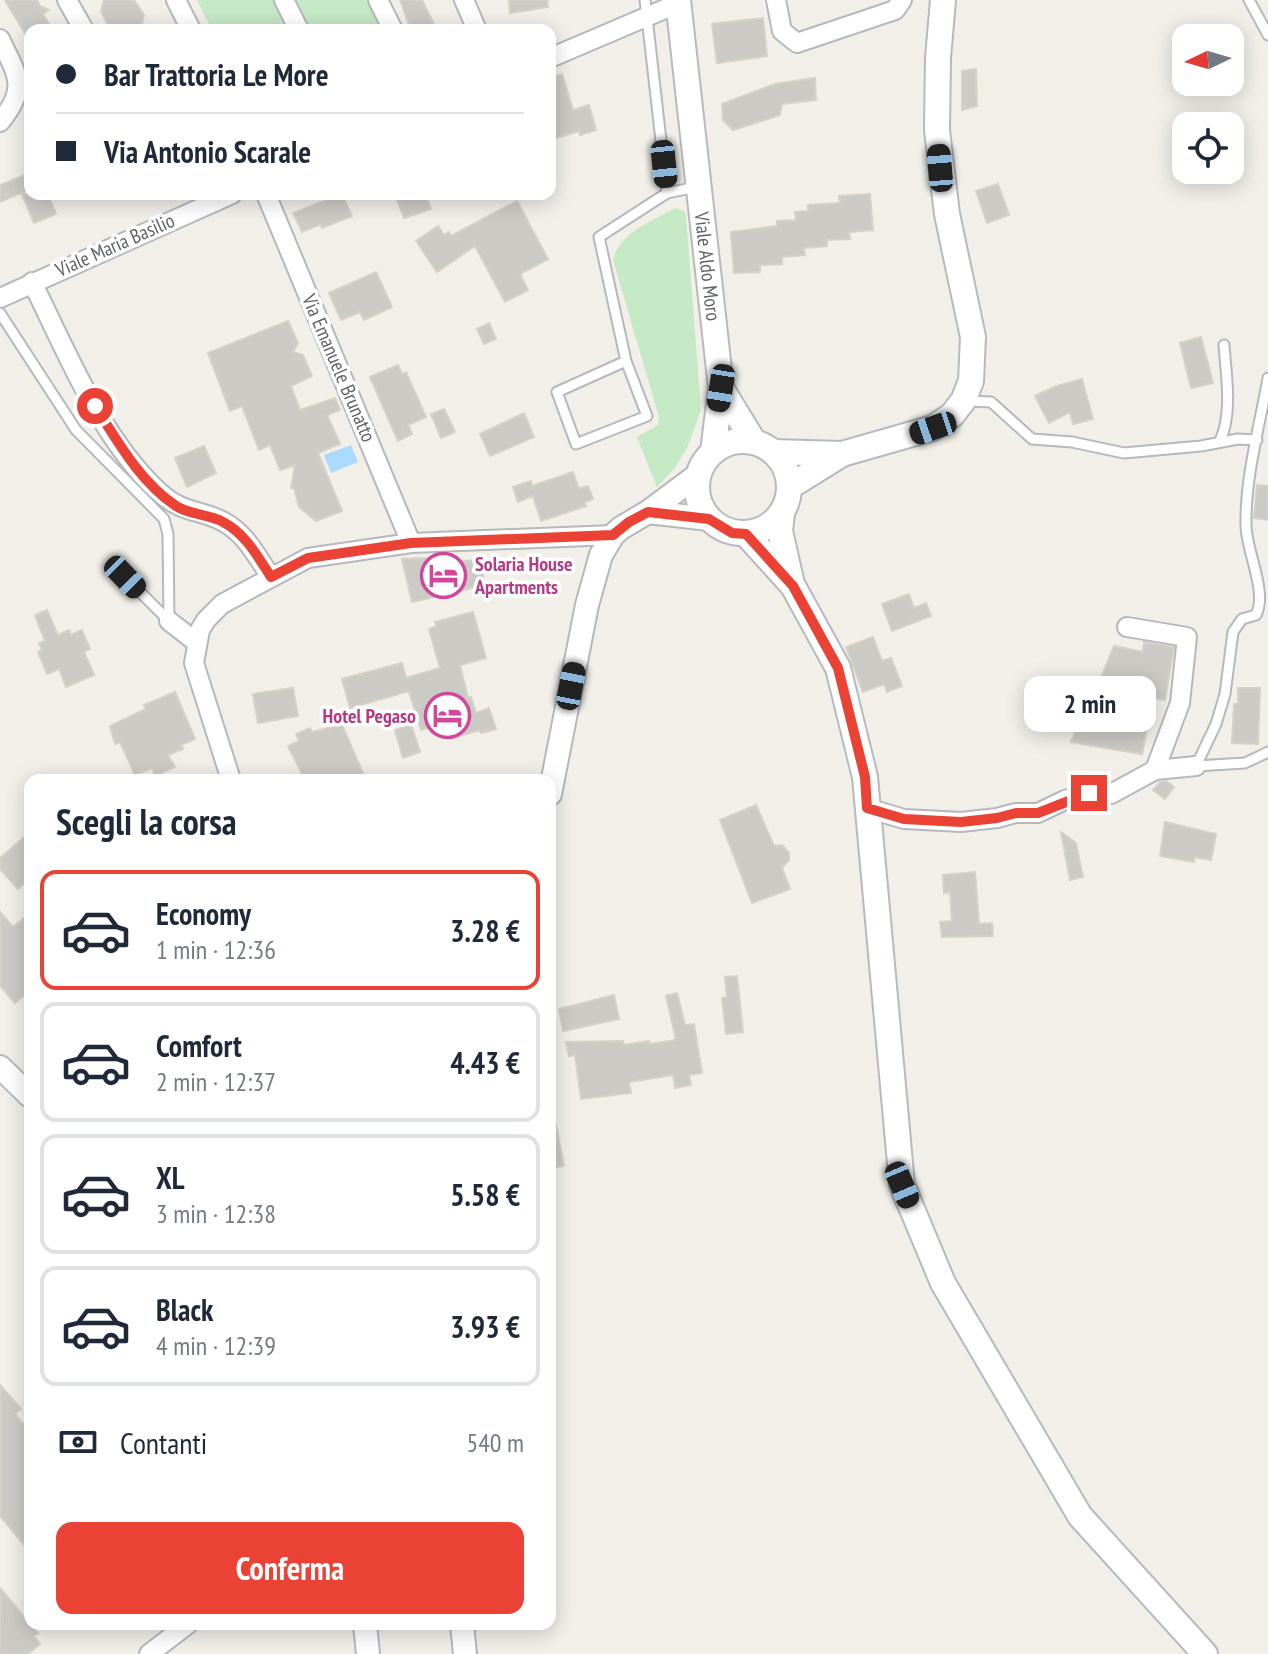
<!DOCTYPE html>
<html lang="it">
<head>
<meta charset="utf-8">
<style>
  :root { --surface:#fff; --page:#f6f6f7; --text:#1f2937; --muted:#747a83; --line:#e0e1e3; --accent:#ea4335 }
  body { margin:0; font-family:"PT Sans Narrow",sans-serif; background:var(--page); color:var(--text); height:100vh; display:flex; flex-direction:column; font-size:30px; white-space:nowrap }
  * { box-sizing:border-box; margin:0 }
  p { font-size:26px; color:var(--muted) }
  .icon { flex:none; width:44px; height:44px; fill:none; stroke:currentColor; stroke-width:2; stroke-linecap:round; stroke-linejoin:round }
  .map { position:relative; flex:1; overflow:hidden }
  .panel { position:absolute; left:24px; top:774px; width:532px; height:856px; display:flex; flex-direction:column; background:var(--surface); border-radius:16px; box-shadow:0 4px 20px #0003 }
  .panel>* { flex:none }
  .banner { position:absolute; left:24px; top:24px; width:532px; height:176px; border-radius:16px; box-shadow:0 4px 20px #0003; display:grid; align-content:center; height:176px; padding:0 32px; background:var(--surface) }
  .needle { width:52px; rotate:265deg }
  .tools { position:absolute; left:1172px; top:24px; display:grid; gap:16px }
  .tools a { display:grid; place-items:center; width:72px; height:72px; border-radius:16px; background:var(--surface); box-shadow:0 4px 20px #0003; font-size:40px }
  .end { position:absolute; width:36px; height:36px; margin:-18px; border:10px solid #ea4335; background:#fff; box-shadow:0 0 0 4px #fff }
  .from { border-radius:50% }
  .bubble { position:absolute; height:56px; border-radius:16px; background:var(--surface); box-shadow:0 4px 20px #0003; font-size:26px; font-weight:700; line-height:56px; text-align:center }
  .car { position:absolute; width:24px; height:48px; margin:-24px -12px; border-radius:10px; box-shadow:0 0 6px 2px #0007; background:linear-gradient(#222 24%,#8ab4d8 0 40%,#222 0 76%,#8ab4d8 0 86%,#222 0) }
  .banner b { display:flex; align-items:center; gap:28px; height:76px; font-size:30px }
  .banner b+b { border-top:2px solid var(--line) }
  .banner i { width:20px; height:20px; background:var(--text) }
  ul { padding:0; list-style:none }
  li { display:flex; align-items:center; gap:24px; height:120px; margin:0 16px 12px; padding:0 16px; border:4px solid var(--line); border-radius:16px }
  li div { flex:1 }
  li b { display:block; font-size:30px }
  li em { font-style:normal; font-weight:700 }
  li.on { border-color:var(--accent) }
  li>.icon { width:72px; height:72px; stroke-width:1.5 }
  h2 { padding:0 32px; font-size:36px; line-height:96px }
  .pay { display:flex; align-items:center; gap:20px; height:88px; padding:0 32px; font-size:30px }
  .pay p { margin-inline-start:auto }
  .action { display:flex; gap:16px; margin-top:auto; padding:16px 32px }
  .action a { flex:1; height:92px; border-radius:16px; background:var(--accent); color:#fff; font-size:32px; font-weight:700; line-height:92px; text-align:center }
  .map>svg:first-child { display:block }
</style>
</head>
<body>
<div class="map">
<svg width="1268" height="1654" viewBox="0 0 1268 1654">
  <rect width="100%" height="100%" fill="#f1efe8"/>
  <g fill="#c5e8c5">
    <path d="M197,0H273L288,30H212Z"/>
    <path d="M294,0H366L381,30H309Z"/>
    <path d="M675,208L684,211L686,216L701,410L687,448L674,469L657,487L637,437L658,425L659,417L613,260C620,232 651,222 675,208Z"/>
  </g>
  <path fill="#aadaff" d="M351,445L358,462L331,473L324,455Z"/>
  <g fill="#cccac5" stroke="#d6d1c6" stroke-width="2">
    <path d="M5,0H37L40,6L49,10L43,14L49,24L38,30H30V35L27,37Z"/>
    <path d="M104,0H134L144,15L142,23L146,30H110L101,11Z"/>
    <path d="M400,0H422L437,30H411Z"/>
    <path d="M509,0H547L548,7L510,13Z"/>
    <path d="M763,18L767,56L717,63L712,24Z"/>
    <path d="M976,69L977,106L962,110V71Z"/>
    <path d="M562,74L573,110L589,105L596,130L580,135L579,131L550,140V78Z"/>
    <path d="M815,78L816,100L782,104L780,115L733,130L723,120L722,104L775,84Z"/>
    <path d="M30,173V189L0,202V185Z"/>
    <path d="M998,184L1009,215L987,223L976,191Z"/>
    <path d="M22,194H48L56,214L34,223Z"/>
    <path d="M342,194L352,216L322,228L321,224L302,232L293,213Z"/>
    <path d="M395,194H426L431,209L404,218Z"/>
    <path d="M870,194L873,230L849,232L850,239L827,240V246L804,248L805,255L782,257V264L760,265V272L734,273L731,232L777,226V221L796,220L795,212L808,211V205L840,203L839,196Z"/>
    <path d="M517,201L548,259L520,274L528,290L505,302L475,246L437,272L416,241L438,226L444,235L449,232L451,236Z"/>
    <path d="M376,272L392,307L364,320L360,312L341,320L329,293Z"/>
    <path d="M288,321L298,343L293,352L303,355L312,376L291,386L300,410L335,398L340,410L327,415L340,444L318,453L342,511L316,521L299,507L294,488H291L295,465L280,470L270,445L259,450L242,406L230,411L208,353Z"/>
    <path d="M489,323L496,339L484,344L477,329Z"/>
    <path d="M1201,337L1213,383L1191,388L1180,343Z"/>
    <path d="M398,365L402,374L406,372L426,417L408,425L412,434L398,441L370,377Z"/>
    <path d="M1082,379L1093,419L1073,424L1070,412L1049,423L1035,396L1054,387Z"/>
    <path d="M444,409L455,432L441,438L431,414Z"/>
    <path d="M524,413L534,437L490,456L480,434Z"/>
    <path d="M204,446L216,473L187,487L175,458Z"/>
    <path d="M573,472L579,489L588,486L593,499L585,502L586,506L541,521L533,496L518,502L513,487L531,481L532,486Z"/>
    <path d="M1257,485L1268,486V520L1254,518Z"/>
    <path d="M427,558V563L480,560L485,585L412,602L402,559Z"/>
    <path d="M909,594L914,608L926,603L931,616L892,631L882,604Z"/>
    <path d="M47,610L58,635L69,630L71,635L82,630L90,649L84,652L94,675L66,687L59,669L47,674L38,652L42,650L39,643L45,641L35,615Z"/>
    <path d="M473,612L486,658L460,665L468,698L471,697L476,713L489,708L496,729L481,733L479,730L451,739L445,722L421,730L409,691L350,708L342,679L402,663L406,678L440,668L429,629L437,626L435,622Z"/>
    <path d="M873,637L882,661L891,658L902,686L887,692L884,684L863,692L846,647Z"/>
    <path d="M1144,642L1174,647L1165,700L1153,698L1142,754L1071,742L1078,725L1082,727L1085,711L1099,714L1105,686L1098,685L1114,646L1143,652Z"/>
    <path d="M293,688L298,716L258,723L253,694Z"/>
    <path d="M1238,688H1260L1258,744L1232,743L1234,704H1238Z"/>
    <path d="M175,692L195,739L181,745L183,749L168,755L175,767L155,776L152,768L135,775L120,742L115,744L110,726L146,709L144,705Z"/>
    <path d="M411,724L420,752L403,758L395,730Z"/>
    <path d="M342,725L366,780H305L288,746L299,741L296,734L310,728L312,732Z"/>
    <path d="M1166,781L1174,787L1165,799L1153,790L1160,782Z"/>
    <path d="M756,805L774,846L782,845L789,853V860L782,868L790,889L752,903L720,820Z"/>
    <path d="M1165,822L1216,834L1211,860L1195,857L1194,862L1160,856Z"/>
    <path d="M30,832V878L18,889L0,869V858Z"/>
    <path d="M1061,832L1076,843L1083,877L1070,880Z"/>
    <path d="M975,872L979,924L992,923L993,936L942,937L940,922L952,921L950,892L944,893L943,875Z"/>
    <path d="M0,912L13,927L30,913V990L15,1003L0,986Z"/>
    <path d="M737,976L743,1032L726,1034L722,998L727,997L725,977Z"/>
    <path d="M677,993L685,1025L694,1024L702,1073L689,1075L691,1085L675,1088L673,1075L629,1082L631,1093L581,1099L575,1055L569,1056L566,1042L623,1041L624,1045L649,1041L650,1044L676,1040L666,996Z"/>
    <path d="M614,995L619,1019L563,1031L559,1009Z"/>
    <path d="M556,1125L564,1166L550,1168V1126Z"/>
    <path d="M0,1385L21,1409L15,1414L30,1432V1552L0,1516Z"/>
    <path d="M0,1588L38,1633L34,1636L40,1644L28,1654H0Z"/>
  </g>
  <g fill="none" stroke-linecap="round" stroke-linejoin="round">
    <defs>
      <g id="service">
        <path d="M645,0L667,193L696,187"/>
        <path d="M1249,0L1268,35"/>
        <path d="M0,313L76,430L164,519L168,534L169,621"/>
        <path d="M626,361L647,416L576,444L557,392L626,361L599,237L667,193"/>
        <path d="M1268,378C1260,424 1245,478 1246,525C1246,551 1268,592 1256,615L1242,619L1233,632L1225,694L1216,724L1196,766L1245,763L1268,752"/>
        <path d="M967,401L991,402L1032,439L1072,442L1124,453L1201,446L1238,439L1257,440"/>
        <path d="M1220,441C1233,412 1226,375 1224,345"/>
        <path d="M125,577L169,621"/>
      </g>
      <g id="minor">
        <path d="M67,0L84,30"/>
        <path d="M176,0L191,30"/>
        <path d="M284,0L299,30"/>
        <path d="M378,0L393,30"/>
        <path d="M464,0L477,30"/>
        <path d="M776,0L782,31L797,43L895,10L902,0"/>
        <path d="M0,39C17,75 29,87 0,122"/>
        <path d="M550,58L679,3"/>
        <path d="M266,194L411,543"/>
        <path d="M32,282C67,352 100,437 158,491C184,515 198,508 224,522C246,534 257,557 271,577"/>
        <path d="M0,298L232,194"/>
        <path d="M169,621L196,642"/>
        <path d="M1127,627L1187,637L1180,703L1155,770"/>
        <path d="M231,780L194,663L200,630L206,620L222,604L308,558L411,543L613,535"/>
        <path d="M867,808L904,819L961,822L997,818L1016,813H1038L1065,800L1089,793L1111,794L1155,770L1196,766"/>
        <path d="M149,1654L188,1624"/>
      </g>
      <g id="tertiary">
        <path d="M648,512L709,519"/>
        <path d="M550,794L587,605L601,555L613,535L621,528L648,512L699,474"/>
        <path d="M0,1067L30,1096"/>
        <path d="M365,1624L368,1654"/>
        <path d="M462,1624L465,1654"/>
      </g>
      <g id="secondary">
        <path id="s1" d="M678,0L721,388L713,452"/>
        <path d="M721,388L754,442"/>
        <circle cx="743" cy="487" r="46"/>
        <path d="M773,452L842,454L933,428L952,415L963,401L971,381L973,337L947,214L937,130L938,58L943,0"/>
        <path d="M789,487L842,454"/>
        <path d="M782,513L780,531L791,580"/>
        <path d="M746,534L793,586L838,668L865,777L902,1185L943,1283L1080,1516L1205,1654"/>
      </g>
    </defs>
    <use href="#service" stroke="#b5b8bc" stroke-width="13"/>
    <use href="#minor" stroke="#b5b8bc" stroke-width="22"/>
    <use href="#tertiary" stroke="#b5b8bc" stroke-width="26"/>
    <use href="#secondary" stroke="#b6babf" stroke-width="28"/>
    <use href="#service" stroke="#fff" stroke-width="9"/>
    <use href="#minor" stroke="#fff" stroke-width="18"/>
    <use href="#tertiary" stroke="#fff" stroke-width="22"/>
    <use href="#secondary" stroke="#fff" stroke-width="24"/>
  </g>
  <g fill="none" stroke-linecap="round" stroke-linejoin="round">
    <path stroke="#ea4335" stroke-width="10" d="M95,406C118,442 140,482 176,506C190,515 209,514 223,522C245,533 258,557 271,577L308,558L411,543L613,535L629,522L648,512L709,519L732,533L746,534L793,586L838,668L865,777L867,808L904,819L961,822L997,818L1016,813H1038L1089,793"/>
  </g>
  <defs>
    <symbol id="hotel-ring" viewBox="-11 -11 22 22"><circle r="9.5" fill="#fff" stroke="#d1479c" stroke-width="1.5"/><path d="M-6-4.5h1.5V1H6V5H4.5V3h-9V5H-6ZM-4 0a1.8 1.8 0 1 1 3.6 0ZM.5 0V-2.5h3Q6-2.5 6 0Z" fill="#d1479c"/></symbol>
  </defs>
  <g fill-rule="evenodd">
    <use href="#hotel-ring" x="418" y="550" width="51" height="51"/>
    <use href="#hotel-ring" x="422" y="690" width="51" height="51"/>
  </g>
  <g text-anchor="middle" stroke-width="7" stroke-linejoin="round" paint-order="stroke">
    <g font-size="20" fill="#5f6368" stroke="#fff">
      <text transform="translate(115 245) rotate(-24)" y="7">Viale Maria Basilio</text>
      <text dy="7" stroke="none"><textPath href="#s1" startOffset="268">Viale Aldo Moro</textPath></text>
      <text transform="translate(339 368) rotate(67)" y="7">Via Emanuele Brunatto</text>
    </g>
    <g font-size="20" font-weight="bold" fill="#b23c85" stroke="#fff" text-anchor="start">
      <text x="475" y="571">Solaria House<tspan x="475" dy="23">Apartments</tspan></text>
      <text x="416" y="723" text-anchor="end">Hotel Pegaso</text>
    </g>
  </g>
</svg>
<div class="tools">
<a><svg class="needle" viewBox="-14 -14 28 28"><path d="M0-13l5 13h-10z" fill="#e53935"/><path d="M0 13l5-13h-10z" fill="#747a83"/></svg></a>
<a><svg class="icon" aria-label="locate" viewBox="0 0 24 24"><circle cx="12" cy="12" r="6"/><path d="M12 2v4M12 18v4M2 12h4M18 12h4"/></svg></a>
</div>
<i class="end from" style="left:95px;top:406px"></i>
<i class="end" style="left:1089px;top:793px"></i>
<div class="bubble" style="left:1024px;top:676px;width:132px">2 min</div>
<i class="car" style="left:664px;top:164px;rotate:174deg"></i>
<i class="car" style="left:940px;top:168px;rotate:355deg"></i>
<i class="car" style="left:721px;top:388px;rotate:189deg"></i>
<i class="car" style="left:933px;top:428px;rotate:251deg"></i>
<i class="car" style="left:125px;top:577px;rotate:136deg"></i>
<i class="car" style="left:571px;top:686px;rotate:11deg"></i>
<i class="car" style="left:902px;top:1185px;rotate:157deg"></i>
<div class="banner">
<b><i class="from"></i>Bar Trattoria Le More</b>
<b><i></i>Via Antonio Scarale</b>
</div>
<section class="panel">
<h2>Scegli la corsa</h2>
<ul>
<li class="on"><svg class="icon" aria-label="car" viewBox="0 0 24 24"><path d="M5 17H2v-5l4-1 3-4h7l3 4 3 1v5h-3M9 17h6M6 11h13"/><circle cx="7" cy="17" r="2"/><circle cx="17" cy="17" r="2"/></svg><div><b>Economy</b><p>1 min · 12:36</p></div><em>3.28 €</em></li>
<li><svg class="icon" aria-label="car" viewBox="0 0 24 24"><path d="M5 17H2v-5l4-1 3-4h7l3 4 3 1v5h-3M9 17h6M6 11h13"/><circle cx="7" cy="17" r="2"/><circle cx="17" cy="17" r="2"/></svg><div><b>Comfort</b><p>2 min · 12:37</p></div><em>4.43 €</em></li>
<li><svg class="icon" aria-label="car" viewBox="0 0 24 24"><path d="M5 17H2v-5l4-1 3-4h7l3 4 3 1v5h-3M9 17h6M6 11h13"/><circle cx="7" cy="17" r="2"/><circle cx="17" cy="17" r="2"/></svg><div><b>XL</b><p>3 min · 12:38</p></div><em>5.58 €</em></li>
<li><svg class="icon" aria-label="car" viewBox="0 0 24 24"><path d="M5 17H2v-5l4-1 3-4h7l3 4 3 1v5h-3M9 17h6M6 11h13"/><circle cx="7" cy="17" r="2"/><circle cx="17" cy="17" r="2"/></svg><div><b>Black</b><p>4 min · 12:39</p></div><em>3.93 €</em></li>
</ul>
<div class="pay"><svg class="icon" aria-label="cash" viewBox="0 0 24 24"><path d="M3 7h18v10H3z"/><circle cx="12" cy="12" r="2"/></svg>Contanti<p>540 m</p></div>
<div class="action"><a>Conferma</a></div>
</section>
</div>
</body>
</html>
